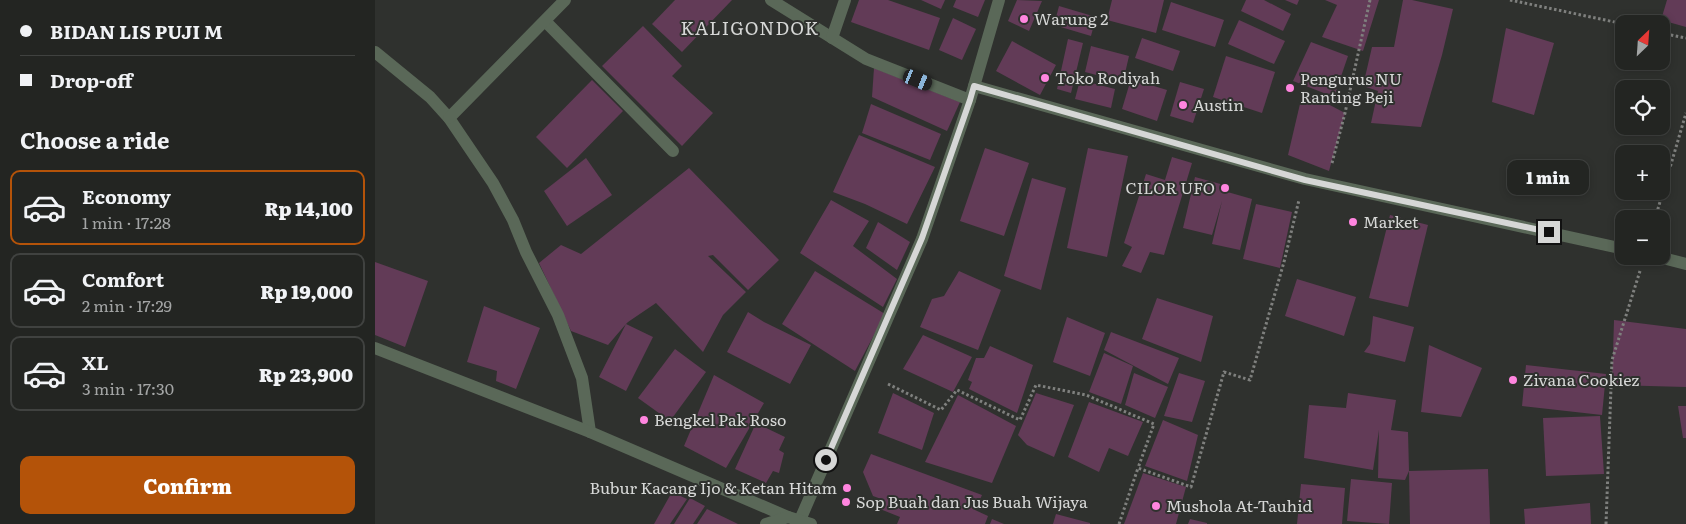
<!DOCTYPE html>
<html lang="en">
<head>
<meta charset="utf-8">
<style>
  :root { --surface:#232522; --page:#2f312f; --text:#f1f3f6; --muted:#a3a5a5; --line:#404240; --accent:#b45309 }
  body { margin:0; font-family:Literata,serif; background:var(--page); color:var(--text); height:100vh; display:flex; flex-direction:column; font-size:19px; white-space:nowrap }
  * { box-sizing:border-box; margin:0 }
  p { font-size:16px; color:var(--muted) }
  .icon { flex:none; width:28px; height:28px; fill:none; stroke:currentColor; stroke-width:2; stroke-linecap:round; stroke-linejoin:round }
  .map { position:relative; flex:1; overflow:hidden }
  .sheet { display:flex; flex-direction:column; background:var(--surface); width:375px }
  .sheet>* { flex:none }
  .guide { display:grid; align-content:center; height:110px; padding:0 20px; background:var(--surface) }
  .needle { width:32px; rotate:25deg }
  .controls { position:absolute; left:1240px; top:15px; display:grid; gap:10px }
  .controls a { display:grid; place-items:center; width:55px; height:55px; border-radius:10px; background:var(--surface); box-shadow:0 2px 8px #0003,0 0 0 1px var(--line); font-size:25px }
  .end { position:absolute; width:22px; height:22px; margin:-11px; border:6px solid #d6d7d6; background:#111; box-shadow:0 0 0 2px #111 }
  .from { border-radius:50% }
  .bubble { position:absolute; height:35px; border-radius:10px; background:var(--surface); box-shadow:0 2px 8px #0003,0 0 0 1px var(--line); font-size:16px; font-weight:800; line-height:35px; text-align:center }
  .car { position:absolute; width:15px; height:30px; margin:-15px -8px; border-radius:6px; box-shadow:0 0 4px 1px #0007; background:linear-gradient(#222 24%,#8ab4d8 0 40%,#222 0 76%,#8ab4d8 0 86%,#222 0) }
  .guide b { display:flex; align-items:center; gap:18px; height:48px; font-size:19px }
  .guide b+b { border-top:1px solid var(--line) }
  .guide i { width:12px; height:12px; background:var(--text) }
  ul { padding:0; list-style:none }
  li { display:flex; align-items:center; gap:15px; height:75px; margin:0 10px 8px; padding:0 10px; border:2px solid var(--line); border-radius:10px }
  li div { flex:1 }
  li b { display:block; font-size:19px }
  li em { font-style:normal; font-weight:800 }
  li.selected { border-color:var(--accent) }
  li>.icon { width:45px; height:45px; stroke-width:1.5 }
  h2 { padding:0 20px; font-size:22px; line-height:60px }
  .action { display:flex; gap:10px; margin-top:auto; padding:10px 20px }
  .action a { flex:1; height:58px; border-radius:10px; background:var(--accent); color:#fff; font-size:20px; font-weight:800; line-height:58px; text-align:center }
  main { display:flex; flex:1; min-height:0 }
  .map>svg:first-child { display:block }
</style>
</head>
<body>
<main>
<section class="sheet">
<div class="guide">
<b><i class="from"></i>BIDAN LIS PUJI M</b>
<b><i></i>Drop-off</b>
</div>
<h2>Choose a ride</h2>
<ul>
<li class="selected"><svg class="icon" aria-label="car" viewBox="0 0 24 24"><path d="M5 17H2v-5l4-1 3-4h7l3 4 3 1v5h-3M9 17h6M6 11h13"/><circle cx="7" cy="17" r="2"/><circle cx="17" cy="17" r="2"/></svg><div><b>Economy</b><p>1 min · 17:28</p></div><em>Rp 14,100</em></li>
<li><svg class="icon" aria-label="car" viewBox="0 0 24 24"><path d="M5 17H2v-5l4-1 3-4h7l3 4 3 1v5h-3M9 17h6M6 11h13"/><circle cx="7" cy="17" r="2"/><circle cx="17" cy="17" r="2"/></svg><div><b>Comfort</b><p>2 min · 17:29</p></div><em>Rp 19,000</em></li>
<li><svg class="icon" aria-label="car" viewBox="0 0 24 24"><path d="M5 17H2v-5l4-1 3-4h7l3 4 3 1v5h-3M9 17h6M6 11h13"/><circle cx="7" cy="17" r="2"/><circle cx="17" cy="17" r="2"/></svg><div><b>XL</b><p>3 min · 17:30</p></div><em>Rp 23,900</em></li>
</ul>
<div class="action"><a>Confirm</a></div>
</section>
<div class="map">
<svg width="1311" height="524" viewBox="0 0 1311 524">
  <rect width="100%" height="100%" fill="#2f312e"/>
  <g fill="#623b57">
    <path d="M300,0H357L307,52L277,24Z"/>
    <path d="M484,0H513L565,18L554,50L476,22Z"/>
    <path d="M546,0H570L566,9Z"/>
    <path d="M581,0H610L603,17L578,7Z"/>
    <path d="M642,0L667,1L654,31L633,21Z"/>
    <path d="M737,0H789L781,33L732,20Z"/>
    <path d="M871,0H889L916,14L908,31L866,11Z"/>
    <path d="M910,0H924L922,5Z"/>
    <path d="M950,0H1004L988,51L947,37L962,5Z"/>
    <path d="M1028,0H1037L1078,9L1067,55L1046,127L996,123L1003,91L988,86L997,47H1019Z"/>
    <path d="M1292,0H1311V27L1286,20Z"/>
    <path d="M796,2L849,20L840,47L787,30Z"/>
    <path d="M684,6L721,17L716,36L679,25Z"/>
    <path d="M578,18L601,29L587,60L564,50Z"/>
    <path d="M864,20L910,41L899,64L853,44Z"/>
    <path d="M268,26L307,66L297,76L338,113L307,146L227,66Z"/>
    <path d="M1131,28L1179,43L1159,115L1117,102Z"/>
    <path d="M767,38L805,51L798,71L760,58Z"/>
    <path d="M693,39L708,43L696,93L682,89Z"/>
    <path d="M637,41L681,65L665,95L621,71Z"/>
    <path d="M936,42L973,56L959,97L918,81Z"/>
    <path d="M716,46L754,56L748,82L710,72Z"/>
    <path d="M851,56L900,72L887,113L838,97Z"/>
    <path d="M499,68L585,102L572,131L497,97Z"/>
    <path d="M756,79L792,90L782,121L747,109Z"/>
    <path d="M217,80L248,111L192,168L161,137Z"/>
    <path d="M705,80L740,89L736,108L700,99Z"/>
    <path d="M805,82L829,89L818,123L795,116Z"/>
    <path d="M928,91L970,113L954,171L913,155Z"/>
    <path d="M496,104L566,134L555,160L487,133Z"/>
    <path d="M484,135L560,167L532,224L490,204L458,192Z"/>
    <path d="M610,148L654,163L629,236L585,221Z"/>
    <path d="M713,148L753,156L732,257L692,248Z"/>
    <path d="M797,157L817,163L789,255L775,252L766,273L747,266L757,247L749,243L771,174L790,180Z"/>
    <path d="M211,158L237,195L192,226L169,191Z"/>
    <path d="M314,168L404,260L373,290L338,255L333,256L371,292L348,315L328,352L281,303L253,322L251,324L278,337L251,391L224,377L251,324L233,345L196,331L164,263L186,245L206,254Z"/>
    <path d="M820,177L849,185V191L877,199L865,250L837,244L847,201L837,235L808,228Z"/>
    <path d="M657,178L691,188L666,290L629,276Z"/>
    <path d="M456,200L494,221L478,246L522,279L508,307L425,253Z"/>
    <path d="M881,204L917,212L905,268L868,259Z"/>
    <path d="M1015,215L1053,225L1033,307L994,298Z"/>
    <path d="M503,222L535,242L522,270L491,248Z"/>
    <path d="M0,262L53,281L30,347L0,335Z"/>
    <path d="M440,271L510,314L480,371L407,324Z"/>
    <path d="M584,271L626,290L603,350L545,327L557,299L569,296Z"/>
    <path d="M922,279L981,297L969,336L910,316Z"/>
    <path d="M782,298L838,316L826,362L767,339Z"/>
    <path d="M109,306L165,328L141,389L121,381L122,371L92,362Z"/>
    <path d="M373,312L389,322L436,345L415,384L352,352Z"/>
    <path d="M998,316L1039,327L1030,362L989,352L995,344Z"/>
    <path d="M692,317L730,333L715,376L678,362Z"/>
    <path d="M1239,320L1311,329V387L1237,385Z"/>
    <path d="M736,332L804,358L793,384L729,350Z"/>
    <path d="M548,335L597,357L578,392L528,369Z"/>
    <path d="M1054,345L1107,368L1086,417L1046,412Z"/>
    <path d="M615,346L658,365L642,413L594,389L597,382L593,380L601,358H609Z"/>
    <path d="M300,349L331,372L295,421L263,398Z"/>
    <path d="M729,353L758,366L746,404L714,392Z"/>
    <path d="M1151,365L1231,374L1227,415L1147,406Z"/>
    <path d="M759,373L793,387L780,418L750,405Z"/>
    <path d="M804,373L830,381L817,422L789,416Z"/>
    <path d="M339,375L389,403L351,468L309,446Z"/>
    <path d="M518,393L559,413L547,450L503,433Z"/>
    <path d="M661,393L699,405L679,457L652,445L643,435Z"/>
    <path d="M973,393L1021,400L1016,430L1033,432L1034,471L1030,480L1003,478L1004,430L998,470L929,458L934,405L971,408Z"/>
    <path d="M583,395L641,426L617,483L550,462Z"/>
    <path d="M714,402L768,422L753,456L734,448L724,472L693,457Z"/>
    <path d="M1303,406H1311V438H1308Z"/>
    <path d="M1225,416L1229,474L1171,476L1168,418Z"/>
    <path d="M788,420L823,435L812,481L770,466Z"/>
    <path d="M381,423L410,437L404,450L409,453L404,473L398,471L391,483L360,469Z"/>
    <path d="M496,454L607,495L600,510L613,516L610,524H522L525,517L505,509L509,500L498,496L488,472Z"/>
    <path d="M1113,469L1115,524H1035L1034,471Z"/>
    <path d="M768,473L811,487L801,524H749Z"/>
    <path d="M976,479L1017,483L1014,524L972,521Z"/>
    <path d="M926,484L970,488L967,524H922Z"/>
    <path d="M297,492L312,499L295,524H279Z"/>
    <path d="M315,498L330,506L318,524H299Z"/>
    <path d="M1215,503L1216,524H1150L1149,509Z"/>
    <path d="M332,509L363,524H322Z"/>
    <path d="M681,514L715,523V524H678Z"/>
    <path d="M617,519L629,524H615Z"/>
    <path d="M815,519L832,523V524H813Z"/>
  </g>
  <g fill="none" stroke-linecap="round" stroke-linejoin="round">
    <g stroke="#7f807e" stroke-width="3" stroke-dasharray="2.5 2.5" stroke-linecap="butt">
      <path d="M1135,0L1249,24"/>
      <path d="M1286,33L1311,38"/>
      <path d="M957,163L970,113L995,0"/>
      <path d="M1280,219L1311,113"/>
      <path d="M513,384L566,410L582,390L645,420L661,385L711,395L779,424L763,468"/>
      <path d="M744,524L763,468L816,487L849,372L875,380L909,262L924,200"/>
      <path d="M1231,524L1237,360L1265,271"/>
    </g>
    <g stroke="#5a6858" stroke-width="12">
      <path d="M396,0L491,59L595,100"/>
      <path d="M170,21L298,151"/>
      <path d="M457,38L470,0"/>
      <path d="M0,52L55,97L74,118L118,183L138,220L151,252L183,315L207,378L215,432"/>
      <path d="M599,86L930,179L1249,249"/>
      <path d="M74,118L190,0"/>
      <path d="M1280,256L1311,264"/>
      <path d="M0,348L215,432L413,517"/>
      <path d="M425,520L547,239L595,100L624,0"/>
      <path d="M391,524L413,517L436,524"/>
    </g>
  </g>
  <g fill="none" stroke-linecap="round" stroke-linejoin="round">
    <path stroke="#d6d7d6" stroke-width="6" d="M451,460L547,238L595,100L599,86L930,180L1174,232"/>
  </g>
  <g fill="#ff85df" stroke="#2f312e" stroke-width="2">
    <circle cx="649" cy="19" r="5"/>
    <circle cx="670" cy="78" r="5"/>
    <circle cx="915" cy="88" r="5"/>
    <circle cx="808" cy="105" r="5"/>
    <circle cx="850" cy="188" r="5"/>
    <circle cx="978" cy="222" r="5"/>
    <circle cx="1138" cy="380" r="5"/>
    <circle cx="269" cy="420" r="5"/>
    <circle cx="472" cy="488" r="5"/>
    <circle cx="471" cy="502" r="5"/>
    <circle cx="781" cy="506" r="5"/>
  </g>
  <g text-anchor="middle" stroke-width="4" stroke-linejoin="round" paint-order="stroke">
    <g font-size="16" fill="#d6d7d6" stroke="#2f312e" text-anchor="start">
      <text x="659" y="25">Warung 2</text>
      <text x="680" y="84">Toko Rodiyah</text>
      <text x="925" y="85">Pengurus NU<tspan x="925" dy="18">Ranting Beji</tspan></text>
      <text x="818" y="111">Austin</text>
      <text x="840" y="194" text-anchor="end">CILOR UFO</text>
      <text x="988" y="228">Market</text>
      <text x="1148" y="386">Zivana Cookiez</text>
      <text x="279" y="426">Bengkel Pak Roso</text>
      <text x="462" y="494" text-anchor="end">Bubur Kacang Ijo &amp; Ketan Hitam</text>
      <text x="481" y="508">Sop Buah dan Jus Buah Wijaya</text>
      <text x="791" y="512">Mushola At-Tauhid</text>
    </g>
    <g font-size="18" letter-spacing="1" fill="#d6d7d6" stroke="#2f312e">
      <text x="375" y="35">KALIGONDOK</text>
    </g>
  </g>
</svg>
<div class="controls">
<a><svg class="needle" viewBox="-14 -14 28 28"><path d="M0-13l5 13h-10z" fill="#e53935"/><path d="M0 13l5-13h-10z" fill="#a3a5a5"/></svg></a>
<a><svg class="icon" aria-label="locate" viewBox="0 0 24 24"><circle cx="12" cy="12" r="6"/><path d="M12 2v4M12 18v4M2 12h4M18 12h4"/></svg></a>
<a>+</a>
<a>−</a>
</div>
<i class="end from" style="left:451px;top:460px"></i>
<i class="end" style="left:1174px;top:232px"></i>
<div class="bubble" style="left:1132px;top:160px;width:82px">1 min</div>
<i class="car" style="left:543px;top:80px;rotate:112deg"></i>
</div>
</main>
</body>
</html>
